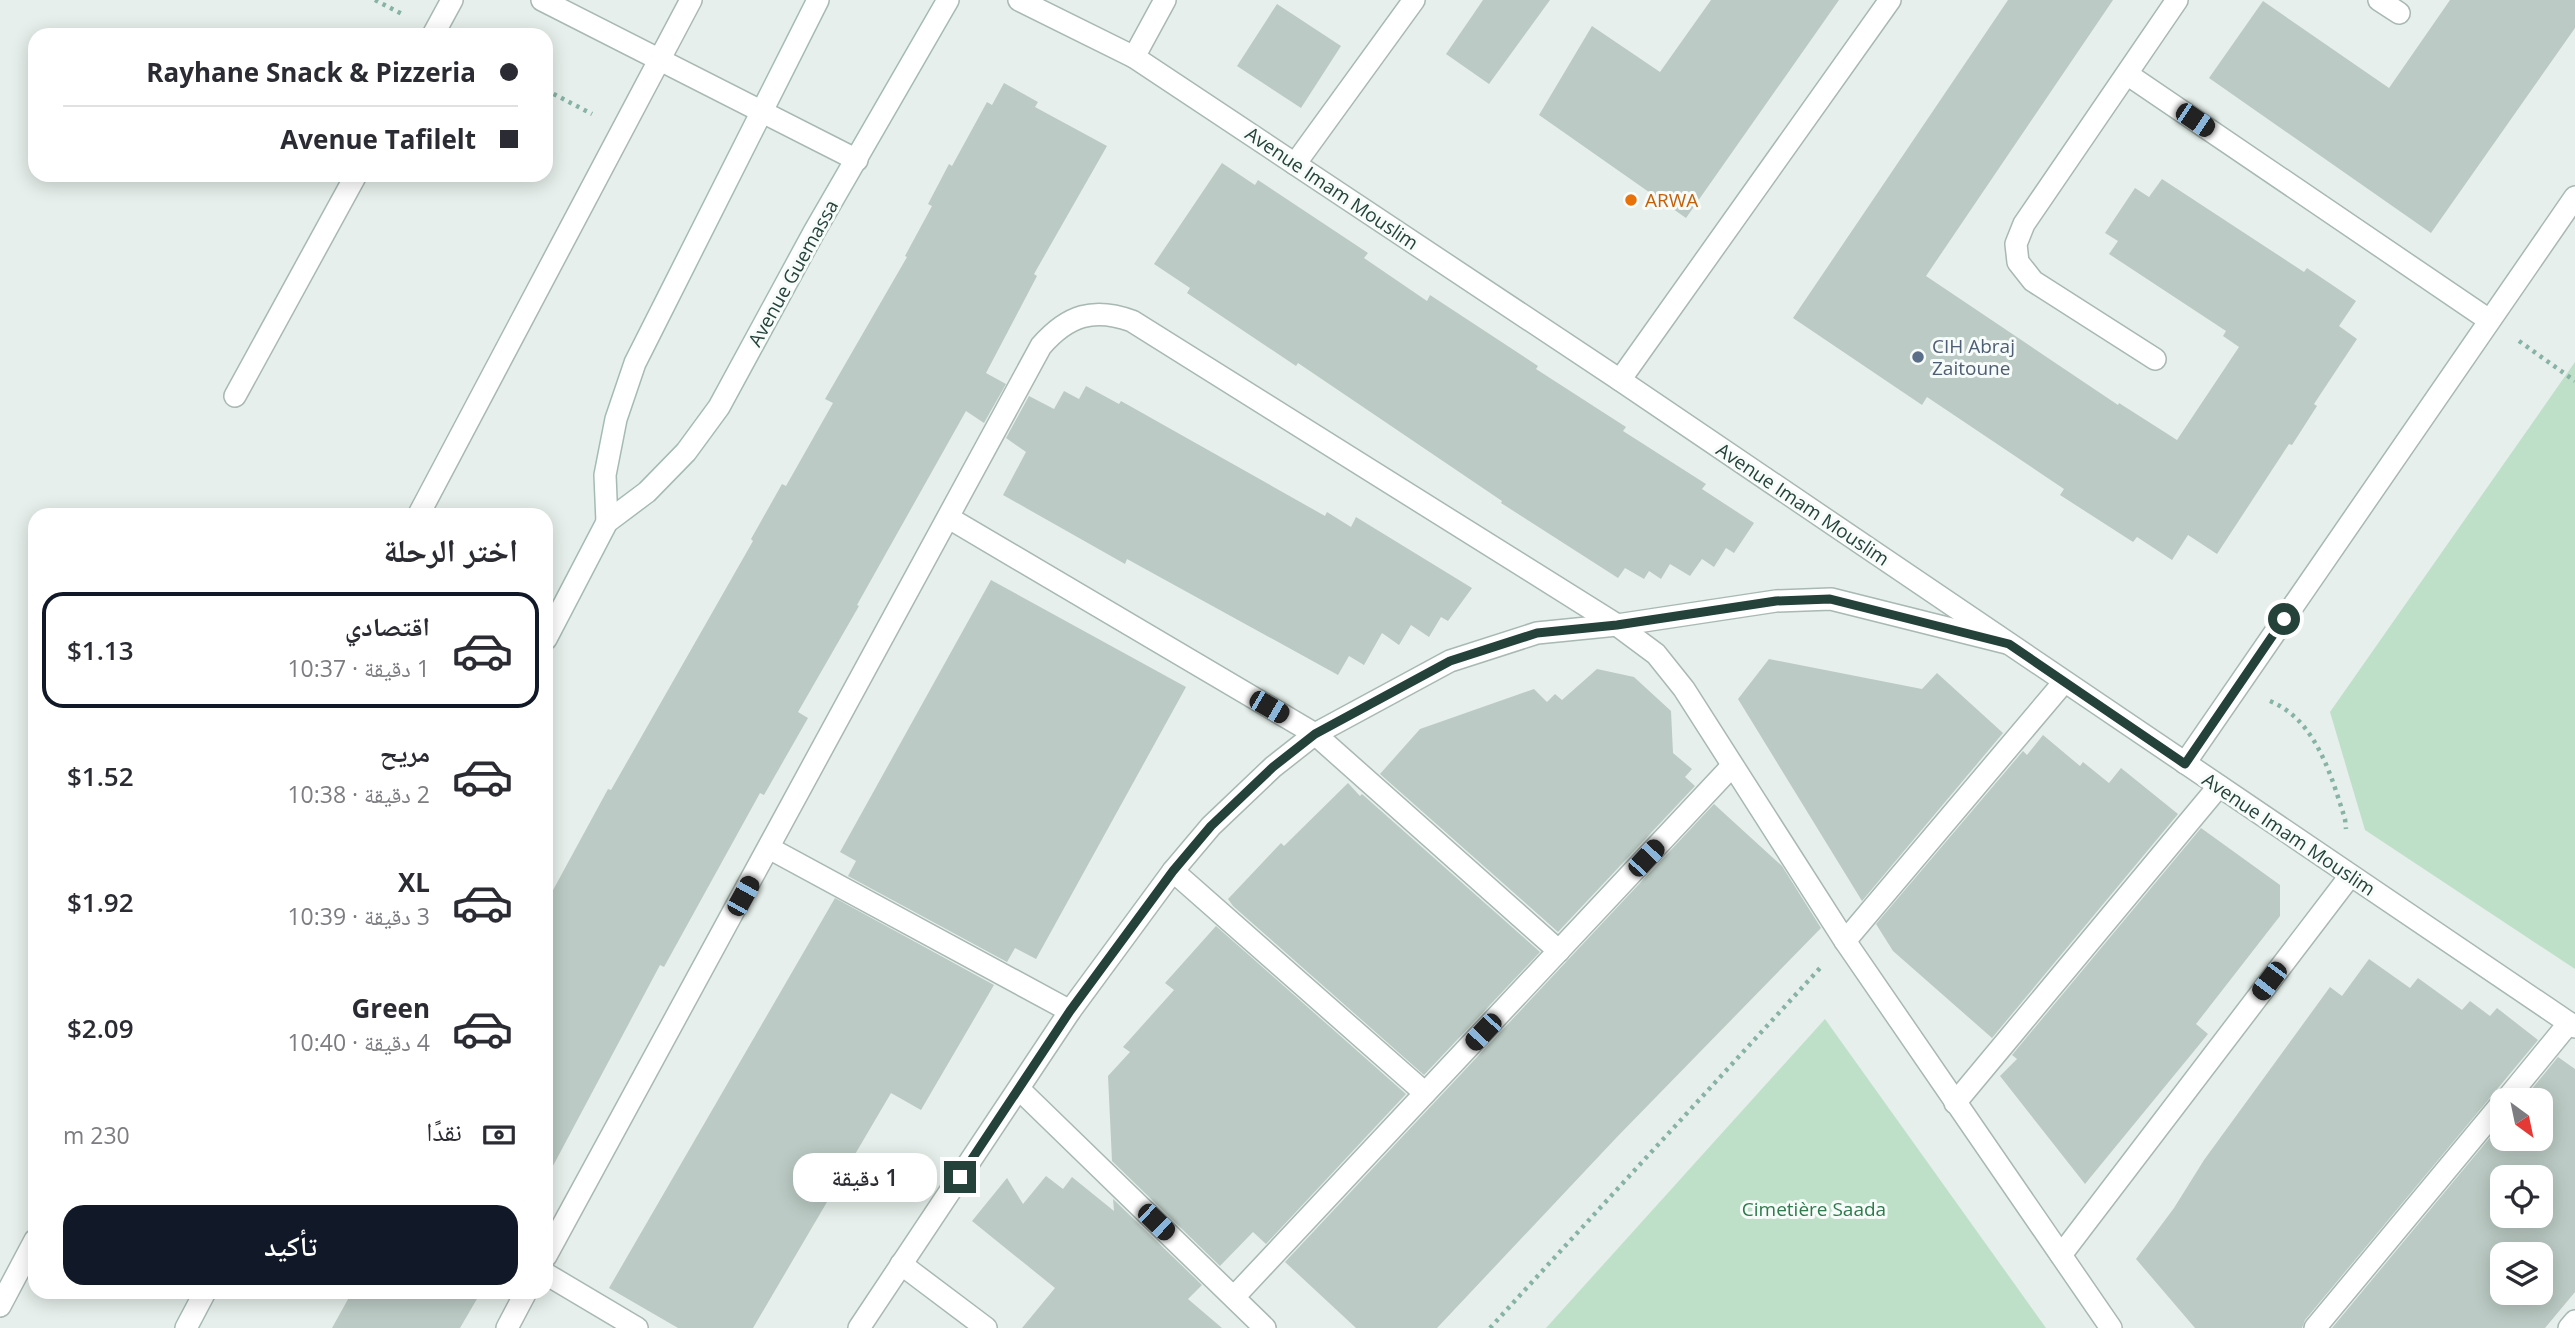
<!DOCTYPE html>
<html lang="ar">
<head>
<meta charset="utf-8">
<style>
  :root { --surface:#fff; --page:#f7f7f7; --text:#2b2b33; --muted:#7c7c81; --line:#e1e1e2; --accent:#111827 }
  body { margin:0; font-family:"Open Sans","Noto Naskh Arabic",sans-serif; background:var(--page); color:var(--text); direction:rtl; height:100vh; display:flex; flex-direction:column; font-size:26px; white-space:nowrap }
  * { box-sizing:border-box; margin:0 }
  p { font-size:23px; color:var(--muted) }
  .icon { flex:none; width:38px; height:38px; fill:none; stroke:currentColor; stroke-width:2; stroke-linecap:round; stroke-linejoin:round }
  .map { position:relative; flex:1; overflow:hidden; direction:ltr }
  .details { position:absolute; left:28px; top:508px; width:525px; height:791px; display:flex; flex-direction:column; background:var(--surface); border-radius:21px; box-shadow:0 4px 18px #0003; direction:rtl }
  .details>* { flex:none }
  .top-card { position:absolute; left:28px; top:28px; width:525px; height:154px; border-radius:21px; box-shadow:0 4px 18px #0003; direction:rtl; display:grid; align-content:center; height:154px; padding:0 35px; background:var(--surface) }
  .needle { width:46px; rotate:147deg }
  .buttons { position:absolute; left:2490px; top:1088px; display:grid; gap:14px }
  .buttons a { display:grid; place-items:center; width:63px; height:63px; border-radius:14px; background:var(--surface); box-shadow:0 4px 18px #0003; font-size:35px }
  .end { position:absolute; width:32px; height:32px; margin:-16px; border:9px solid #24423a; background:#fff; box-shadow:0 0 0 4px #fff }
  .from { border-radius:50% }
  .bubble { position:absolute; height:49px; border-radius:21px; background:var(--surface); box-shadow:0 4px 18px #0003; font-size:23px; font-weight:600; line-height:49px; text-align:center; direction:rtl }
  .car { position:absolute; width:21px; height:42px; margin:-21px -10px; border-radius:9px; box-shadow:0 0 5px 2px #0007; background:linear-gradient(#222 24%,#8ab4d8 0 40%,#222 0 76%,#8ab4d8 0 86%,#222 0) }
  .top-card b { display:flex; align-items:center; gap:24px; height:66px; font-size:26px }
  .top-card b+b { border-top:2px solid var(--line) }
  .top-card i { width:18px; height:18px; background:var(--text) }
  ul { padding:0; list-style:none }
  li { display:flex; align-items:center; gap:21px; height:116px; margin:0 14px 10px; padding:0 21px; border:4px solid transparent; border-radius:21px }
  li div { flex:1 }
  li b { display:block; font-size:26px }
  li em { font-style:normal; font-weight:600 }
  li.current { border-color:var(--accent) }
  li>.icon { width:63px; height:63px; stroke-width:1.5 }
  h2 { padding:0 35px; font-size:32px; line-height:84px }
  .pay { display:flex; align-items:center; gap:18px; height:77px; padding:0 35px; font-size:26px }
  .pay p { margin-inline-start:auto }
  .primary-button { display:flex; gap:14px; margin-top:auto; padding:14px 35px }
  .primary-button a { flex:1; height:80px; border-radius:21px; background:var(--accent); color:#fff; font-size:28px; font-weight:600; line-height:80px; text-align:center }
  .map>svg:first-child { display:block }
</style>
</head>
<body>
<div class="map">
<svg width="2575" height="1328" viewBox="0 0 2575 1328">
  <rect width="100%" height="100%" fill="#e6efeb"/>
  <g fill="#bfe0c8">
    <path d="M2575,362V969L2365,830L2330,712Z"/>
    <path d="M1825,1019L2046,1328H1546Z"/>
  </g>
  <g fill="#bbcac4" fill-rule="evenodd">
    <path d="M1483,0H1550L1489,84L1446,54Z"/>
    <path d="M1711,0H1839L1686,218L1539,115L1592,26L1660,72Z"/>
    <path d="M2008,0H2113L1926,276L2118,405L2119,403L2177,440L2239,347L2223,336L2226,331L2109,254L2118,241L2105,233L2135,188L2149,197L2162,179L2304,272L2307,268L2356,301L2339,326L2357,339L2314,404L2317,406L2292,445L2289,444L2217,554L2188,535L2172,560L2137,537L2133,542L2060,495L2064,489L1927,397L1922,405L1793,318Z"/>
    <path d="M2450,0H2575V28L2431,233L2209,78L2263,1L2389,88Z"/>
    <path d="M1277,4L1341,46L1301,108L1237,66Z"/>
    <path d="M1004,83L1038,102L1035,107L1107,146L1034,274L1037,276L986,373L1006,384L984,423L966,411L857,605L859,606L798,712L808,718L764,795L760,793L664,967L660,965L546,1179V903L608,789L611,790L753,541L751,539L782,484L786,486L833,403L825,399L907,257L905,256L932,206L928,204L949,164L952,166L987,102L992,105Z"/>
    <path d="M1222,163L1255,185L1258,180L1368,253L1364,258L1427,301L1430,295L1538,366L1536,369L1626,427L1623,431L1706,484L1702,489L1754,523L1734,553L1726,548L1714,567L1702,559L1690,576L1670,564L1661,579L1649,571L1644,579L1625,568L1618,578L1501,503L1502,501L1298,363L1296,366L1187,293L1190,288L1154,264Z"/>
    <path d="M1086,386L1119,404L1121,401L1325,516L1327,512L1351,527L1356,517L1472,588L1448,621L1441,617L1429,637L1411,625L1399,645L1382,633L1364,665L1349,656L1338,675L1127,559L1125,564L1003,495L1026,452L1006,438L1029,396L1054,409L1064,391L1079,399Z"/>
    <path d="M991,580L1186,687L1036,959L1015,948L1007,962L848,876L856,861L840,852Z"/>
    <path d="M1769,659L1922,689L1937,673L2003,733L1862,901L1738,699Z"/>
    <path d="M1597,669L1634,677L1671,711L1673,753L1692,769L1685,777L1695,786L1558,932L1380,774L1420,729L1534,689L1547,702L1555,694L1562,700Z"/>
    <path d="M2043,735L2080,766L2083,762L2109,783L2121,768L2178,814L1992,1038L1893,951L1876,924L2023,751L2027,755Z"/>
    <path d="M1348,783L1360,796L1362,794L1540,952L1424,1075L1233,906L1228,899L1281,843L1284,846Z"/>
    <path d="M1714,804L1782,866L1821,928L1617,1137L1437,1328H1356L1285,1262Z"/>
    <path d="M2201,828L2280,885V916L2196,1024L2208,1034L2085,1184L2000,1076L2017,1059L2012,1055Z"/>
    <path d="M835,898L994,985L921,1110L891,1093L753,1328H678L609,1288Z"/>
    <path d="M1216,926L1406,1094L1266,1244L1253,1232L1220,1266L1112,1161L1108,1076L1130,1052L1123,1047L1174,990L1165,983Z"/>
    <path d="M2369,959L2410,988L2418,978L2462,1010L2470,1001L2490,1016L2497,1008L2538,1040L2305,1320L2302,1328H2195L2136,1259L2174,1208L2204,1160L2330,987L2342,996Z"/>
    <path d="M2558,1057L2575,1069V1292L2545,1328H2332L2502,1123V1139H2541V1101H2522ZM2502,1178H2541V1216H2502ZM2502,1255H2541V1293H2502Z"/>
    <path d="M1046,1176L1063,1189L1072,1177L1114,1211L1113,1199L1202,1285L1188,1299L1222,1328H1022L1055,1288L972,1221L1007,1178L1023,1204Z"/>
    <path d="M352,1292H481L460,1328H332Z"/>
  </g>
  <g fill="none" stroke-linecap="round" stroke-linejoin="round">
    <defs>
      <g id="minor">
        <path d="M542,0L857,160"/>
        <path d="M2379,0L2399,13"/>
        <path d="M433,35L452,0"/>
        <path d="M1134,57L1165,0"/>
        <path d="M2127,74L2489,320"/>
        <path d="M1295,164L1414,0"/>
        <path d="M2155,359L2033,281L2018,262L2016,244L2024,224L2177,0"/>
        <path d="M1620,380L1890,0"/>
        <path d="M235,396L356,175"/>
        <path d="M419,514L691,0"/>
        <path d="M949,518L1315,734L1559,951"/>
        <path d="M2185,763L2575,197"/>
        <path d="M769,848L1070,1011"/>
        <path d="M1173,871L1425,1093"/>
        <path d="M1845,941L2064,682"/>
        <path d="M1019,1089L1265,1328"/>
        <path d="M2505,1101L2569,1023"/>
        <path d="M1955,1103L2219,786"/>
        <path d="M2061,1255L2350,876"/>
        <path d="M546,1256L1041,346C1068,315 1094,307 1132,321L1617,625L1656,654L1684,689L1845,941L2111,1328"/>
        <path d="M901,1264L986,1328"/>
        <path d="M546,1274L637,1328"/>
        <path d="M1234,1297L1732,766"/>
        <path d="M0,1306L35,1240"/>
        <path d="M507,1328L526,1292"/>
        <path d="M859,1328L1070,1011L1173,871L1211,826L1273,767L1315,734L1450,661L1537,633L1617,625L1776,601L1831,599L2007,643"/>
        <path d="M2315,1328L2502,1103"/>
        <path d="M2569,1328L2575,1321"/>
      </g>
      <path id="tertiary" d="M1019,0L1134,57L1620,380L2575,1027"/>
      <g id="secondary">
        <path d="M607,522L605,475L616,419L635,363L818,0"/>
        <path d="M546,639L607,522L647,492L686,452L719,407L814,232L948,0"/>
        <path d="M186,1328L205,1292"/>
      </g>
    </defs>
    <use href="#minor" stroke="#a8b8b2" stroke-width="24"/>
    <use href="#tertiary" stroke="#a8b8b2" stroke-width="24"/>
    <use href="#secondary" stroke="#a4bbb3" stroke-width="24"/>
    <g stroke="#86b3a5" stroke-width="4.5" stroke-dasharray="3.5 5" stroke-linecap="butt">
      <path d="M375,0L404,15"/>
      <path d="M546,90L592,114"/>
      <path d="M2519,341L2575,381"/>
      <path d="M2270,701C2316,720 2331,775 2345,819L2346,829"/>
      <path d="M1490,1328L1821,967"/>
    </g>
    <use href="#minor" stroke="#fff" stroke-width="21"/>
    <use href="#tertiary" stroke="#fff" stroke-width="21"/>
    <use href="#secondary" stroke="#fff" stroke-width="21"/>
  </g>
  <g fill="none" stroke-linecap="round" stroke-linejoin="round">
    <path stroke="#24423a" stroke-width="9" d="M960,1177L1070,1011L1173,871L1211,826L1273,767L1315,734L1450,661L1537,633L1617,625L1776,601L1830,599L2009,644L2185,764L2284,619"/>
  </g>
  <circle fill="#e8710a" stroke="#f7fbf9" stroke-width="2.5" cx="1631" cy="200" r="7"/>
  <circle fill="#5c6f8a" stroke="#f7fbf9" stroke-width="2.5" cx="1918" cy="357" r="7"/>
  <g text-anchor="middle" stroke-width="6" stroke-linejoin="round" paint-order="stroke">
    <g font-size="19" fill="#24423a" stroke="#f7fbf9">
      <text transform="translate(1332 188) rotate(34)" y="7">Avenue Imam Mouslim</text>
      <text transform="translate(793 273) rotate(-61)" y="7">Avenue Guemassa</text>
      <text transform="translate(1803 504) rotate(34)" y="7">Avenue Imam Mouslim</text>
      <text transform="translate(2289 834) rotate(34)" y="7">Avenue Imam Mouslim</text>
    </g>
    <g font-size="19" fill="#c56008" stroke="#f7fbf9" text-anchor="start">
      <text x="1645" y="207">ARWA</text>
    </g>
    <g font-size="19" fill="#4e5e75" stroke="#f7fbf9" text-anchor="start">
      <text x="1932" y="353">CIH Abraj<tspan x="1932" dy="22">Zaitoune</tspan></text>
    </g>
    <g font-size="19" fill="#2d7a4b" stroke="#f7fbf9">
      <text x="1814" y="1216">Cimetière Saada</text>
    </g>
  </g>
</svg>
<div class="buttons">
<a><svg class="needle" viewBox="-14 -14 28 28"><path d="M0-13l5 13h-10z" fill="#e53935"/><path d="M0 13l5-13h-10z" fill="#7c7c81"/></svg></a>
<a><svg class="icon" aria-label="locate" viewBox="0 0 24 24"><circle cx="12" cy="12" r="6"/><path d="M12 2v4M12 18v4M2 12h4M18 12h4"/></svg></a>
<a><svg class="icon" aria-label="layers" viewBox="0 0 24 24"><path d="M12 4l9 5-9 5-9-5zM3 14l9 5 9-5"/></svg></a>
</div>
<i class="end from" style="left:2284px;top:619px"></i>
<i class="end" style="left:960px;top:1177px"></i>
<div class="bubble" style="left:793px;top:1153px;width:144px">1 دقيقة</div>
<i class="car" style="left:2195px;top:120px;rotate:124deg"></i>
<i class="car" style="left:1269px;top:707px;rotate:120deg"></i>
<i class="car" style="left:1646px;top:858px;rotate:43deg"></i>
<i class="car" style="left:743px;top:896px;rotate:29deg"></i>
<i class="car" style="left:2269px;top:981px;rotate:217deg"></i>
<i class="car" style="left:1483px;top:1032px;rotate:223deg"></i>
<i class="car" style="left:1156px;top:1222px;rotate:134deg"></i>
<div class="top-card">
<b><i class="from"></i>Rayhane Snack &amp; Pizzeria</b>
<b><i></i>Avenue Tafilelt</b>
</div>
<section class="details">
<h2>اختر الرحلة</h2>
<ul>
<li class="current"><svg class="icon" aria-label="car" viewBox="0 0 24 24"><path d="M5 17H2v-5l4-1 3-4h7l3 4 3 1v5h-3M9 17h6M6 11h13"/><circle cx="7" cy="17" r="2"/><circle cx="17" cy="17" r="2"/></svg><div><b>اقتصادي</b><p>1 دقيقة · 10:37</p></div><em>$1.13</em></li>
<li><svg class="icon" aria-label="car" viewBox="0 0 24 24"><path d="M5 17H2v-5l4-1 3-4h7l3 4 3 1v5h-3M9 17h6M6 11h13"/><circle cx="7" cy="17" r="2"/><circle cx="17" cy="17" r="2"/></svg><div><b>مريح</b><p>2 دقيقة · 10:38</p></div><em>$1.52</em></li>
<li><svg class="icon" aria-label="car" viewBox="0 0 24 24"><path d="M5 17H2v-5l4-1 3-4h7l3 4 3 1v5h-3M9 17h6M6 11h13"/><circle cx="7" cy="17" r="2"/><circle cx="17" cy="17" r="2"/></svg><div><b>XL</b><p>3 دقيقة · 10:39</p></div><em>$1.92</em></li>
<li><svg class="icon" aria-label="car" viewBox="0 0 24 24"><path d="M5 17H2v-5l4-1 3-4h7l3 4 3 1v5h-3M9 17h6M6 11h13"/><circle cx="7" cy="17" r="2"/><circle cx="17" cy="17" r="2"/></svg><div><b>Green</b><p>4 دقيقة · 10:40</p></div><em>$2.09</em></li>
</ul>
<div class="pay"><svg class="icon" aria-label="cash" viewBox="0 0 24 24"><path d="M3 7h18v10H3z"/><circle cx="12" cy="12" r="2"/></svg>نقدًا<p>230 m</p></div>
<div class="primary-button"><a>تأكيد</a></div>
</section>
</div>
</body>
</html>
